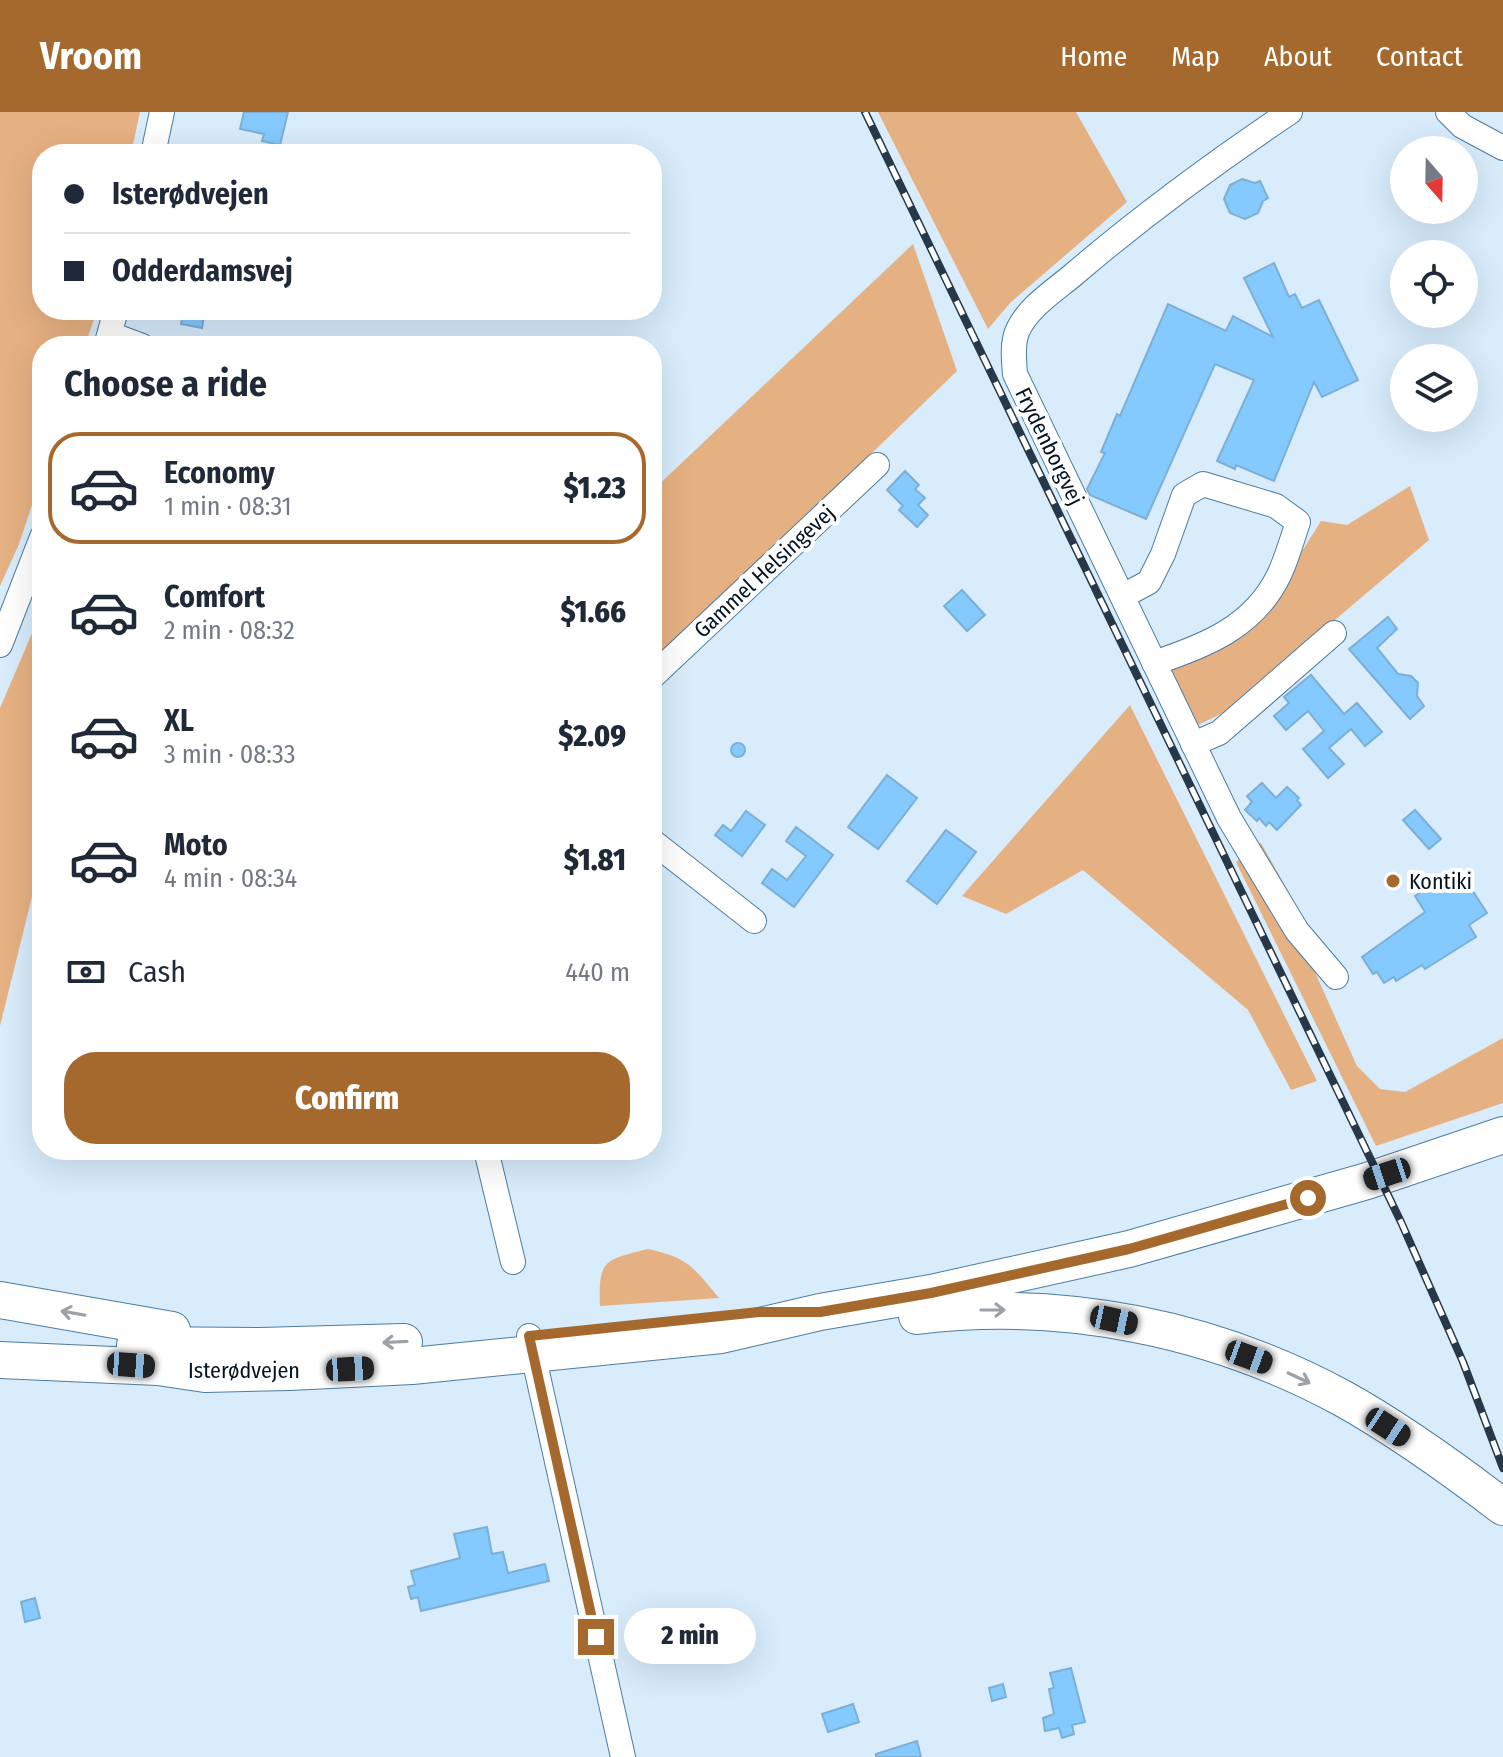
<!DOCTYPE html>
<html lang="en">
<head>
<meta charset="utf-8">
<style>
  :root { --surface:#fff; --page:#f6f6f7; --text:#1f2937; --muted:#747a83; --line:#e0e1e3; --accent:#a6692d }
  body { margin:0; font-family:"Fira Sans Condensed",sans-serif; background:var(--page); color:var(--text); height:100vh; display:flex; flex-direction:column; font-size:30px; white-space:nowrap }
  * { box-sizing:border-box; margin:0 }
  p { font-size:26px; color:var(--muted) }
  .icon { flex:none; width:44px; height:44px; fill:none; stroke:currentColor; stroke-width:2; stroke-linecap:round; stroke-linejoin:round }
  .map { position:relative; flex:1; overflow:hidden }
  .drawer { position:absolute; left:32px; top:224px; width:630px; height:824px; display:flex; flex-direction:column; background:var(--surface); border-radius:32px; box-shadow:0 8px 32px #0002 }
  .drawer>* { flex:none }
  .guide { position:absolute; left:32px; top:32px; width:630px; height:176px; border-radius:32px; box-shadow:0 8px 32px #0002; display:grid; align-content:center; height:176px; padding:0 32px; background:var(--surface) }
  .needle { width:52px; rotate:160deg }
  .tools { position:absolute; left:1390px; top:24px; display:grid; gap:16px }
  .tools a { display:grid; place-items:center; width:88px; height:88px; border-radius:50%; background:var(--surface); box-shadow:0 8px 32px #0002; font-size:40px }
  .end { position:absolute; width:36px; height:36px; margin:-18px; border:10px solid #a6692d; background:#fff; box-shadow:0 0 0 4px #fff }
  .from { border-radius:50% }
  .bubble { position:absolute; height:56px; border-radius:28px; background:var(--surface); box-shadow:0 8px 32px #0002; font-size:26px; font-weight:800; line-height:56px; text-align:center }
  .car { position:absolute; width:24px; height:48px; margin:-24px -12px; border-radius:10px; box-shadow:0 0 6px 2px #0007; background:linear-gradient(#222 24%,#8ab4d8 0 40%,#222 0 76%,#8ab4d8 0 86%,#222 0) }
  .guide b { display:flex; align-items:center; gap:28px; height:76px; font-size:30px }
  .guide b+b { border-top:2px solid var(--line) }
  .guide i { width:20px; height:20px; background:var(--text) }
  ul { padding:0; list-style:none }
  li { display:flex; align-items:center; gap:24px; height:112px; margin:0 16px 12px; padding:0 16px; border:4px solid transparent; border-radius:32px }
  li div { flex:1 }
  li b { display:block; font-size:30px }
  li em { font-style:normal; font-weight:800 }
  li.current { border-color:var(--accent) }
  li>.icon { width:72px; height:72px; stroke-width:1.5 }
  h2 { padding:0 32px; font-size:36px; line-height:96px }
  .pay { display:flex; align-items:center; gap:20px; height:88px; padding:0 32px; font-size:30px }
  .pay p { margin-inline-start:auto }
  .cta { display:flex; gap:16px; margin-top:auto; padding:16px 32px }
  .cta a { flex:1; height:92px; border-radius:32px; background:var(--accent); color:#fff; font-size:32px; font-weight:800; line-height:92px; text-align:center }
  header { display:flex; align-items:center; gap:48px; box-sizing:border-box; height:112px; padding:0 40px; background:var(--accent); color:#fff }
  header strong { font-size:38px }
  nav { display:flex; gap:44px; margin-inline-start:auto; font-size:28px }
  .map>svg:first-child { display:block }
</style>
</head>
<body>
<header>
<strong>Vroom</strong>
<nav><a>Home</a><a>Map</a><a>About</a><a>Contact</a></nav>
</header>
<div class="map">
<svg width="1503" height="1645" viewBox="0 0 1503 1645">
  <rect width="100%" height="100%" fill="#d8ecfc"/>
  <g fill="#e6b182">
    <path d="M0,0H140L131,42H42V198H97L85,234H42V363L19,432L0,474Z"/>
    <path d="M878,0H1076L1127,90L1010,191L988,217Z"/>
    <path d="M913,132L957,259L652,553V379Z"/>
    <path d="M1410,374L1429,428L1229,598L1196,614L1170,559L1195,548L1294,452L1321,409L1347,413Z"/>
    <path d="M42,498V744L0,914V596Z"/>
    <path d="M1130,593L1317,969L1291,978L1248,898L1083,758L1006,802L962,784Z"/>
    <path d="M1261,731L1304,807L1314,858L1357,954L1380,977L1405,980L1503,926V991L1376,1034L1236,750Z"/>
    <path d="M648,1137C689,1146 693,1155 719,1186L600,1194C598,1147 605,1148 648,1137Z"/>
  </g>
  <g fill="#84cafe" stroke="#7cafd5" stroke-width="2">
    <path d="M244,0H288L280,33L262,29L264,22L240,17Z"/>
    <path d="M1242,67L1255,71L1260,69L1268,86L1263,89L1258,101L1245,107L1230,101L1224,87L1230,73Z"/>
    <path d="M1274,151L1289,185L1295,182L1302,196L1319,188L1358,268L1322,285L1314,270L1274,369L1236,353L1235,357L1217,349L1254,268L1215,252L1146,407L1090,383L1087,377L1105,341L1101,340L1117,302L1120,304L1168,192L1226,219L1233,204L1273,225L1244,166Z"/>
    <path d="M184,198H205L202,216L181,212Z"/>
    <path d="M905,359L919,373L915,377L925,386L918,393L928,403L917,415L899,398L903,394L887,378Z"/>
    <path d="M962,478L985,503L967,519L944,494Z"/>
    <path d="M1388,505L1397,517L1377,536L1398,562L1411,564L1418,571L1417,584L1424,594L1410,607L1349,537Z"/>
    <path d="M1311,563L1344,602L1357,591L1382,620L1365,634L1351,617L1329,636L1344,652L1328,666L1303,637L1324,619L1308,599L1286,618L1274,604L1289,591L1284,585Z"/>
    <circle cx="738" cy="638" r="7"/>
    <path d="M887,663L917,686L878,737L848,715Z"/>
    <path d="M1262,671L1276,686L1287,675L1299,686L1297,688L1301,693L1277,718L1269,710L1266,714L1259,706L1257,709L1245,698L1252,690L1247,684Z"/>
    <path d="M1415,698L1441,727L1429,737L1403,708Z"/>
    <path d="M746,699L765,713L742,744L715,723L723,713L731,719Z"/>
    <path d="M796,715L833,743L794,795L762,771L772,757L787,768L806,744L786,729Z"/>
    <path d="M946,718L976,740L937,792L907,769Z"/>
    <path d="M1461,761L1487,801L1469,813L1476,825L1425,857L1422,853L1396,869L1394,865L1384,871L1377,860L1373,862L1362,845L1425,800L1415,784L1440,768L1443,773Z"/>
    <path d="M487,1415L492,1442L503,1440L508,1461L545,1452L549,1469L421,1499L418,1485L411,1487L408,1475L415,1473L411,1459L460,1446L454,1422Z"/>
    <path d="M35,1486L40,1506L25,1510L21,1490Z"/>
    <path d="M1071,1556L1085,1610L1072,1613L1074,1622L1062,1626L1059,1616L1045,1619L1043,1606L1054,1602L1049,1577L1054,1576L1050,1561Z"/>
    <path d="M1003,1572L1006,1585L992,1589L989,1576Z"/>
    <path d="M853,1592L859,1610L828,1620L822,1602Z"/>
    <path d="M917,1629L921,1645H876V1642Z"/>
  </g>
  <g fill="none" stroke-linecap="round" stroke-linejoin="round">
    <defs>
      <g id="minor">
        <path d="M1290,0C1214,51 1142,104 1073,163C1054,179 1027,196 1017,220C1012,233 1014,249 1015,262L1229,706L1297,819L1336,865"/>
        <path d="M1448,0L1462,14L1503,36"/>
        <path d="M153,42L162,0"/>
        <path d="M110,222L142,234"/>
        <path d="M106,234L116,198"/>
        <path d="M1123,484L1149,470L1163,442L1184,383L1203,372L1276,394L1298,410C1292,428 1287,446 1279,463C1254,515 1205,534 1154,551"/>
        <path d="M0,533L42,425"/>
        <path d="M652,565L877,353"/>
        <path d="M1193,632L1219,621L1334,521"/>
        <path d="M652,729L754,809"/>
        <path d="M486,1038L513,1150"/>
        <path d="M529,1224L623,1645"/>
      </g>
      <g id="highway">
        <path d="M0,1188L172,1218"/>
        <path d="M917,1204C1062,1186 1213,1216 1342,1286C1398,1317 1452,1356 1503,1395"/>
        <path d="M135,1233L260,1234L404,1230"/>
        <path d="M0,1248L158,1255L205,1262L289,1260L412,1254L721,1223L820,1200L931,1181L1129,1137L1367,1069L1503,1023"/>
      </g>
    </defs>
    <use href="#minor" stroke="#4c7da1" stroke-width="26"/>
    <use href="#highway" stroke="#4c7da1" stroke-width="38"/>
    <use href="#minor" stroke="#fff" stroke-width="24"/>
    <use href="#highway" stroke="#fff" stroke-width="36"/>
    <defs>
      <path id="rail" d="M865,0L1401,1110L1463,1250L1503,1356"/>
    </defs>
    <use href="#rail" stroke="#273948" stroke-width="8"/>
    <use href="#rail" stroke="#fff" stroke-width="5" stroke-dasharray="15" stroke-linecap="butt"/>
  </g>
  <defs><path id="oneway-shaft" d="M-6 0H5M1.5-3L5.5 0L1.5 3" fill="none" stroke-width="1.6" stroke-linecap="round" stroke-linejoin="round" transform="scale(2)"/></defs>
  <g stroke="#9aa1a7">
    <use href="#oneway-shaft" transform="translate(993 1198)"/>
    <use href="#oneway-shaft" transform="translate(73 1201) rotate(-170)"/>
    <use href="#oneway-shaft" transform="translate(395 1230) rotate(177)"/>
    <use href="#oneway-shaft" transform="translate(1299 1266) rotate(25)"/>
  </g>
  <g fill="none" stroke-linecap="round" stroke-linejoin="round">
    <path stroke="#a6692d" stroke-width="10" d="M596,1525L529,1224L759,1200H820L931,1181L1129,1137L1308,1086"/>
  </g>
  <circle fill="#a6692d" stroke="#fff" stroke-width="3" cx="1393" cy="769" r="8"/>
  <g text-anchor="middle" stroke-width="8" stroke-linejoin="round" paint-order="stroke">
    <g font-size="22" fill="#021422" stroke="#fff">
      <text transform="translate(1050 334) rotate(64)" y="8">Frydenborgvej</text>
      <text transform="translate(764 459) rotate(-43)" y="8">Gammel Helsingevej</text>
      <text x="244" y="1266">Isterødvejen</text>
    </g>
    <g font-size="22" fill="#021422" stroke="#fff" text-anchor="start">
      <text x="1409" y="777">Kontiki</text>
    </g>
  </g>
</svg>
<div class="tools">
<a><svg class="needle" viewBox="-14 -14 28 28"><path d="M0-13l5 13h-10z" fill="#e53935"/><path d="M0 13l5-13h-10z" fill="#747a83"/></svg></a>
<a><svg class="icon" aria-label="locate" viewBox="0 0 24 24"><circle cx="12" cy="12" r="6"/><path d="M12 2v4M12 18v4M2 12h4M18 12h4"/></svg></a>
<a><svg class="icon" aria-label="layers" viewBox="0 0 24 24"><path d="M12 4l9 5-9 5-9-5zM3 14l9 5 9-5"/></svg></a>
</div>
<i class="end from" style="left:1308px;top:1086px"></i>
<i class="end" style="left:596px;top:1525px"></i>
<div class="bubble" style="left:624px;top:1496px;width:132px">2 min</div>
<i class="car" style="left:1387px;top:1062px;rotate:252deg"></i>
<i class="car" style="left:1114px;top:1208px;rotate:102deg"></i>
<i class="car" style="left:1249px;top:1245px;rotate:110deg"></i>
<i class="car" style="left:131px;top:1253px;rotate:94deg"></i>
<i class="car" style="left:350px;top:1257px;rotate:87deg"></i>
<i class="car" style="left:1388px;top:1315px;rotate:123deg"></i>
<div class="guide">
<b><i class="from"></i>Isterødvejen</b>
<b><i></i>Odderdamsvej</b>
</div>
<section class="drawer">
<h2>Choose a ride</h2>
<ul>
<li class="current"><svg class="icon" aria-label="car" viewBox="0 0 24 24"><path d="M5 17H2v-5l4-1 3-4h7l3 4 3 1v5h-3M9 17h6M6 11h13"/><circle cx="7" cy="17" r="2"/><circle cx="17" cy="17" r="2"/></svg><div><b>Economy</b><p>1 min · 08:31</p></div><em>$1.23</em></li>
<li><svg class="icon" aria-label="car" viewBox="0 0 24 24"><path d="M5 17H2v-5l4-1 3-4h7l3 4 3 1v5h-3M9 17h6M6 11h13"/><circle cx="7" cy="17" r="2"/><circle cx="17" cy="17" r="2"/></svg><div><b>Comfort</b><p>2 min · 08:32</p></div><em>$1.66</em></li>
<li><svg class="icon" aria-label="car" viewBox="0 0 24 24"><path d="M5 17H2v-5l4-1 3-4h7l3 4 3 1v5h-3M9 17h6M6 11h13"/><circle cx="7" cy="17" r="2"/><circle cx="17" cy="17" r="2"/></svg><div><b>XL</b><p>3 min · 08:33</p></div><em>$2.09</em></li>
<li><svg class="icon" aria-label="car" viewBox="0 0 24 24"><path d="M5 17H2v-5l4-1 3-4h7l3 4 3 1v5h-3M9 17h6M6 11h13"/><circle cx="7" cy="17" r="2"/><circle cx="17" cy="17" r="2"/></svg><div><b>Moto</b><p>4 min · 08:34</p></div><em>$1.81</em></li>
</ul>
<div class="pay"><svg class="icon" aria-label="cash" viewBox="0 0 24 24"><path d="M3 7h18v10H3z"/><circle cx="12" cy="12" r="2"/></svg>Cash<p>440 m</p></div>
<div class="cta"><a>Confirm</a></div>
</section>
</div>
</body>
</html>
